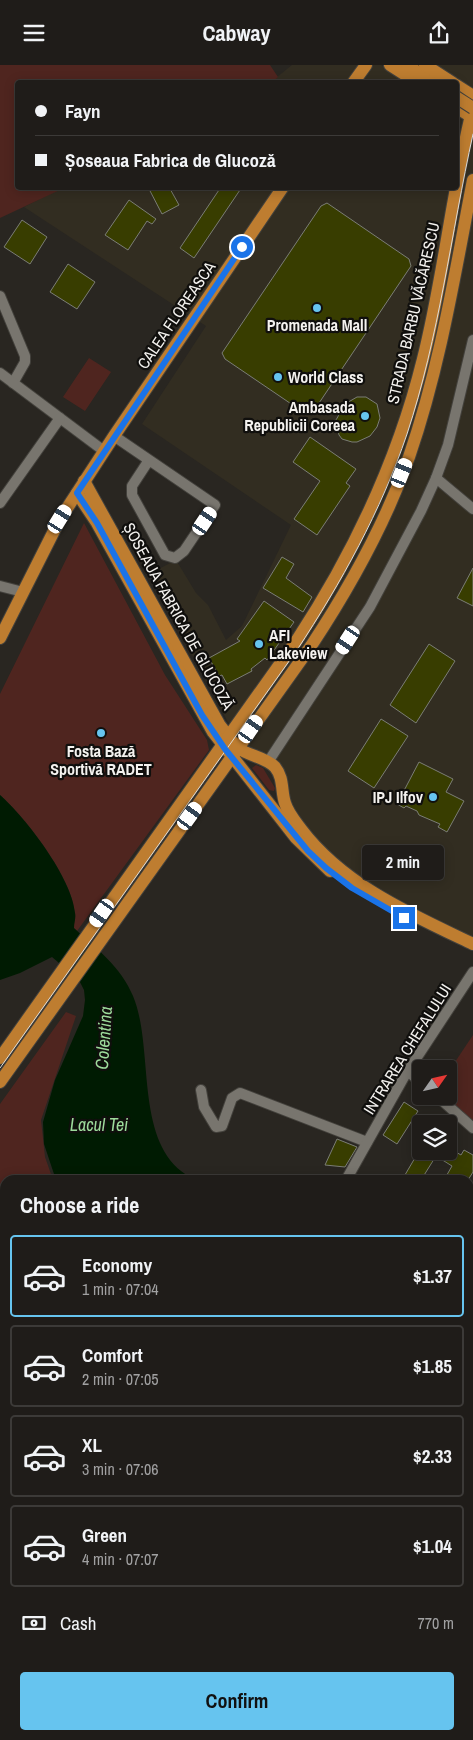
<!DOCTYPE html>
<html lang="en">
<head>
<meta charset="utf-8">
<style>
  :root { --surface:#1f1c19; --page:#272522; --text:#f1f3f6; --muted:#a1a1a2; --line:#3c3a38; --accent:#66c4ef }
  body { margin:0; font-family:"Archivo Narrow",sans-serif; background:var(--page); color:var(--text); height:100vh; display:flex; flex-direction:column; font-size:19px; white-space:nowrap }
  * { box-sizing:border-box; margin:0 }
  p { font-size:16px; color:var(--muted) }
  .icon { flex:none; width:28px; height:28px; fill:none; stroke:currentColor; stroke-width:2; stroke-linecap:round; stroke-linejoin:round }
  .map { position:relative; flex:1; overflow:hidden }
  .sheet { position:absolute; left:0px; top:1110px; width:474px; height:565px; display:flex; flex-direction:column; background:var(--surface); border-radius:15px 15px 0 0; box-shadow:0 2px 12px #0003,0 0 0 1px var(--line) }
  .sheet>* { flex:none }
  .hud { position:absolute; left:15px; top:15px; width:444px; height:110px; border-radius:5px; box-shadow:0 2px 12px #0003,0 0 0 1px var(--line); display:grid; align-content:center; height:110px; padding:0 20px; background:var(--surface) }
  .needle { width:32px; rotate:56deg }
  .controls { position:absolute; left:412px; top:995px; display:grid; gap:10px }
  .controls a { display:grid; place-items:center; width:45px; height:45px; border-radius:5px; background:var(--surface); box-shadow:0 2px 12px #0003,0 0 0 1px var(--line); font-size:25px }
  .end { position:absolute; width:22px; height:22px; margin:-11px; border:6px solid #1a73e8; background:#fff; box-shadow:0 0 0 2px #fff }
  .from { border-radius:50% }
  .bubble { position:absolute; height:35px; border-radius:5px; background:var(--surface); box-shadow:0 2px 12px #0003,0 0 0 1px var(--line); font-size:16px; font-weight:800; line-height:35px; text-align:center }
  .car { position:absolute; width:15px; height:30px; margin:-15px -8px; border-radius:6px; box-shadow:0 0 4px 1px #0007; background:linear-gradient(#fff 24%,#345 0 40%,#fff 0 76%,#345 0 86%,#fff 0) }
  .hud b { display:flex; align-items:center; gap:18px; height:48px; font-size:19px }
  .hud b+b { border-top:1px solid var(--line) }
  .hud i { width:12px; height:12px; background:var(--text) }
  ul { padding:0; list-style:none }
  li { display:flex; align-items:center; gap:15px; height:82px; margin:0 10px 8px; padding:0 10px; border:2px solid var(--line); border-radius:5px }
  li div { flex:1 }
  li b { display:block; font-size:19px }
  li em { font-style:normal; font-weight:800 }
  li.on { border-color:var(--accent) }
  li>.icon { width:45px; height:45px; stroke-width:1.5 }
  h2 { padding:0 20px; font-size:22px; line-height:60px }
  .pay { display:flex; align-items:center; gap:12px; height:55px; padding:0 20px; font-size:19px }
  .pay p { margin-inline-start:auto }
  .button { display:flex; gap:10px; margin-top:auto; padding:10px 20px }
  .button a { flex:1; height:58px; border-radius:5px; background:var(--accent); color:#111; font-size:20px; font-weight:800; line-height:58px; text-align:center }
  header { display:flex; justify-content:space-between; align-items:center; height:65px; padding:0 20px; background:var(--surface); font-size:22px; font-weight:800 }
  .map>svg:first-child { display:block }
</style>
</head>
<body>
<header><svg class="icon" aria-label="menu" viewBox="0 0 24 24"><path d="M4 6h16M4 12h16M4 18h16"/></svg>Cabway<svg class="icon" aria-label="share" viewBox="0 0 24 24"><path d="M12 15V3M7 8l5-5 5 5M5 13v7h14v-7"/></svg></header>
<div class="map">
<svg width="473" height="1675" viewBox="0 0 473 1675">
  <rect width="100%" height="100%" fill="#292621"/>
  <path fill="#322d21" d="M292,0H381L386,2L387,0H473V876L384,831L340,800L290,743L287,722L228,657L149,509L176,495L196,528L208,540L226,575L242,561L291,460L142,359L206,261L24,142L64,122H456V18L271,17Z"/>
  <g fill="#4f251f">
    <path d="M0,0H270L278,12L271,18H18V122L64,123L0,153Z"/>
    <path d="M89,293L111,307L85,346L63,332Z"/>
    <path d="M84,458L165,610L207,675L209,685L77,866L73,863C74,858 76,853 75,848C72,813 26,753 0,730V629Z"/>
    <path d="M256,700L263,703L275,723L274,726L269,725L252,703Z"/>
    <path d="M66,947L76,951L41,1055L45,1092L53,1115H5V1339L0,1338V1039Z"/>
    <path d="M473,970V1065L435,1031H449V1006Z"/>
    <path d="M0,1370L5,1371V1581L0,1579Z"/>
    <path d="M0,1591L5,1592V1670H159L156,1675H0Z"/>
  </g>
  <g fill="#001b02">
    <path d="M0,730C26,753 72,813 75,848C76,853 74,858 74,863C97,884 121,902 133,931C156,986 131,1086 196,1115H56L44,1079L43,1057L55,1015L83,951L85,935L84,925L79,915L52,892L20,908L0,915Z"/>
    <path d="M469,1264L473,1272V1675H168L171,1670H469Z"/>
  </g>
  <g fill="#383d00" stroke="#7b7d76">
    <path d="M148,122H169L179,140L162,149Z"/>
    <path d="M221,122H242L194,193L180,183Z"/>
    <path d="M129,135L156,154L152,159L147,156L128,185L105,170Z"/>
    <path d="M327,138L409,194L411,201L313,347L306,349L225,294L222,288L321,141Z"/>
    <path d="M22,155L47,172L30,199L4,182Z"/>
    <path d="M68,199L95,217L77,244L50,227Z"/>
    <path d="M357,332H366L377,339L380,353L377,362L370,371L357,377H352L342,374L339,370L336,355L345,339Z"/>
    <path d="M310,372L356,404L346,418L350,421L317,470L294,454L320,416L293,397Z"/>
    <path d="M282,492L294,499L286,513L312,532L303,547L263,523Z"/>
    <path d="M473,503V541L457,533Z"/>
    <path d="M264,536L294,557L267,595L265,593L251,604L252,606L227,619L222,610L219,611L209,593L240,576L237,574Z"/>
    <path d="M429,579L455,596L416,658L390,640Z"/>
    <path d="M381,654L408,671L374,723L348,706Z"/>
    <path d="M419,697L453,714L446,727L464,736L447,767L438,762L440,759L419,750L417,746L406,741L404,743L397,739Z"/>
    <path d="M404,1037L418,1046L397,1079L383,1070Z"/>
    <path d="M337,1074L357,1082L345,1102L325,1100Z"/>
    <path d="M449,1083L461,1090L464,1085L473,1090V1107L468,1115H444L452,1101L436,1091L421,1115H402L419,1086H449Z"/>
  </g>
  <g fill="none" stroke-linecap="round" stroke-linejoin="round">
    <defs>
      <g id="minor">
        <path d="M0,231L25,291V297L13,318"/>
        <path d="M0,308L104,386"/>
        <path d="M114,371L215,440L184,486L175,493L165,490L132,430V421L149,395"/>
        <path d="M436,413L473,444"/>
        <path d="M0,438L60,353"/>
        <path d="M0,521L23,527"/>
        <path d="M268,697L370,542L421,446L436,413L448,380L473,275"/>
        <path d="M408,1006L421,1018"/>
        <path d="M201,1025L204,1042L216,1062L222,1061L232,1033L240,1028L367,1077"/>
        <path d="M437,1031L473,1063"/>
        <path d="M346,1115L404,1012L473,907"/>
        <path d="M0,1367L5,1368"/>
        <path d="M0,1582L5,1583"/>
      </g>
      <g id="major">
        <path d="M390,0L418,18"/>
        <path d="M407,0L434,18"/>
        <path d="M425,0L453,18"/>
        <path d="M353,18L366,0"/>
        <path d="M456,20L473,31"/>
        <path d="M456,42L473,53"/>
        <path d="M84,416L219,659C225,667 231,676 238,683C249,691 265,692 275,702C284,713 281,726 285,738C288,748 295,756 301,764C343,820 412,850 473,879"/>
        <path d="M77,428L97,458L213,667L296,773L330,806"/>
        <path d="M0,573L60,454L114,371L283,122"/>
        <path d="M0,993L297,575C354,488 398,395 423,294C444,211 452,125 473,42"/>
        <path d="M0,1017L311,581C350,522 385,459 409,392C440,302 455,208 473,115"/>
      </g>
    </defs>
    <use href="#minor" stroke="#43413c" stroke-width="12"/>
    <use href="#major" stroke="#43413c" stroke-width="14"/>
    <use href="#minor" stroke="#78756e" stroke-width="10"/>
    <use href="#major" stroke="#be7d30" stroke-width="12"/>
    <path stroke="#dedcd8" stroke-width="1" d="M0,1003L297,585C341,518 381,446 407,369C439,272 451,169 473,69"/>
    <defs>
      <path id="major-bridge" d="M456,32L473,43"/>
    </defs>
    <use href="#major-bridge" stroke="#43413c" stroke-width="14" stroke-linecap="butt"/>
    <use href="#major-bridge" stroke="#be7d30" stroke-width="12"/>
  </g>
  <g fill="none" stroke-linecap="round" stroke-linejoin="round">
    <path stroke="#1a73e8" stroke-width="6" d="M242,182L77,428L97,458L202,650L225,684L308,786L326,803L352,823L404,853"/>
  </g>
  <g fill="#66c4ef" stroke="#100f0d" stroke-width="2">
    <circle cx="317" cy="243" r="5"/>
    <circle cx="278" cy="312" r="5"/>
    <circle cx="365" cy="351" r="5"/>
    <circle cx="259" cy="579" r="5"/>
    <circle cx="101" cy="668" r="5"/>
    <circle cx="433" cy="732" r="5"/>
  </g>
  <g text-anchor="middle" stroke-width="4.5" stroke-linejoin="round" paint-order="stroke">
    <g font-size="16" fill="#f4f2ef" stroke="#100f0d">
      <text transform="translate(413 248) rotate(-77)" y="6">STRADA BARBU VĂCĂRESCU</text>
      <text transform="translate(176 250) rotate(-56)" y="6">CALEA FLOREASCA</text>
      <text transform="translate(179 551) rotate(61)" y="6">ȘOSEAUA FABRICA DE GLUCOZĂ</text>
      <text transform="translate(407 984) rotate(-58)" y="6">INTRAREA CHEFALULUI</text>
    </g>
    <g font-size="16" font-weight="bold" fill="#f4f2ef" stroke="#100f0d">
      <text x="317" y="266">Promenada Mall</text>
      <text x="288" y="318" text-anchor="start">World Class</text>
      <text x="355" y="348" text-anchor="end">Ambasada<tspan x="355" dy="18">Republicii Coreea</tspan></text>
      <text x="269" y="576" text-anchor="start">AFI<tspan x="269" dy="18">Lakeview</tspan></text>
      <text x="101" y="692">Fosta Bază<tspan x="101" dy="18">Sportivă RADET</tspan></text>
      <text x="423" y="738" text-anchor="end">IPJ Ilfov</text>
    </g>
    <g font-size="18" font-style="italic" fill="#9ddb9b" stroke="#100f0d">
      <text transform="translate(104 973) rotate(-86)" y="6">Colentina</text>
      <text x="99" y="1066">Lacul Tei</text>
    </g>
  </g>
</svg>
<div class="controls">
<a><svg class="needle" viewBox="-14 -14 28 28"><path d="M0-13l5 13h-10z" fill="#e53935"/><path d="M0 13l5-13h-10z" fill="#a1a1a2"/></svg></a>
<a><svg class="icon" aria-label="layers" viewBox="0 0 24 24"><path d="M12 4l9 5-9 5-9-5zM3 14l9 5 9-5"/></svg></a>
</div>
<i class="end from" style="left:242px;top:182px"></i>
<i class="end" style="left:404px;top:853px"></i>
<div class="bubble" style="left:362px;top:780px;width:82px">2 min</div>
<i class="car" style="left:402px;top:408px;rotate:22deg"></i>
<i class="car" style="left:60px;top:454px;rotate:32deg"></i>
<i class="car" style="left:205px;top:456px;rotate:34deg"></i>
<i class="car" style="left:348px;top:575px;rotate:213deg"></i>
<i class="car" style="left:251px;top:664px;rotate:35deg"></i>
<i class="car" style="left:190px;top:751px;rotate:36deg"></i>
<i class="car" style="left:102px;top:848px;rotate:215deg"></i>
<div class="hud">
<b><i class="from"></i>Fayn</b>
<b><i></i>Șoseaua Fabrica de Glucoză</b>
</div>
<section class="sheet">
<h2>Choose a ride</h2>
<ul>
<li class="on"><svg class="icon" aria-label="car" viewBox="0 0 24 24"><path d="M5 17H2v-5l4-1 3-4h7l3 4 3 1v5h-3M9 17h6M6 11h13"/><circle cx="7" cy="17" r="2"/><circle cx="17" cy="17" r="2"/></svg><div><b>Economy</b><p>1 min · 07:04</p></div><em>$1.37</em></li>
<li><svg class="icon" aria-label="car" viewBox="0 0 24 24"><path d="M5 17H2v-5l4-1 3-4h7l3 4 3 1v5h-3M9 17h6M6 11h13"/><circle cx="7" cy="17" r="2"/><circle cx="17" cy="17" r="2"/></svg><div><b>Comfort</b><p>2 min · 07:05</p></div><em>$1.85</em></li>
<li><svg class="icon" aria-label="car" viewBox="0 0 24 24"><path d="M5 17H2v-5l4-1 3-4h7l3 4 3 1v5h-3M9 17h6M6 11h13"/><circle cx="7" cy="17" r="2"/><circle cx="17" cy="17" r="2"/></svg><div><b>XL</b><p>3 min · 07:06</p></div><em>$2.33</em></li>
<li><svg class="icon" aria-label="car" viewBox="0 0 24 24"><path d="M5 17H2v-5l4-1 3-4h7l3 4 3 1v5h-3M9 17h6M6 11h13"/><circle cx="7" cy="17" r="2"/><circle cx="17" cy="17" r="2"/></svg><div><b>Green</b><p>4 min · 07:07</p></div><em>$1.04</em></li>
</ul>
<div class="pay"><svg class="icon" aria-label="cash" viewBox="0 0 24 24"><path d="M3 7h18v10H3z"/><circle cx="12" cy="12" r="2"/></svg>Cash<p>770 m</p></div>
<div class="button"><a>Confirm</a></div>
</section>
</div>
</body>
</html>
